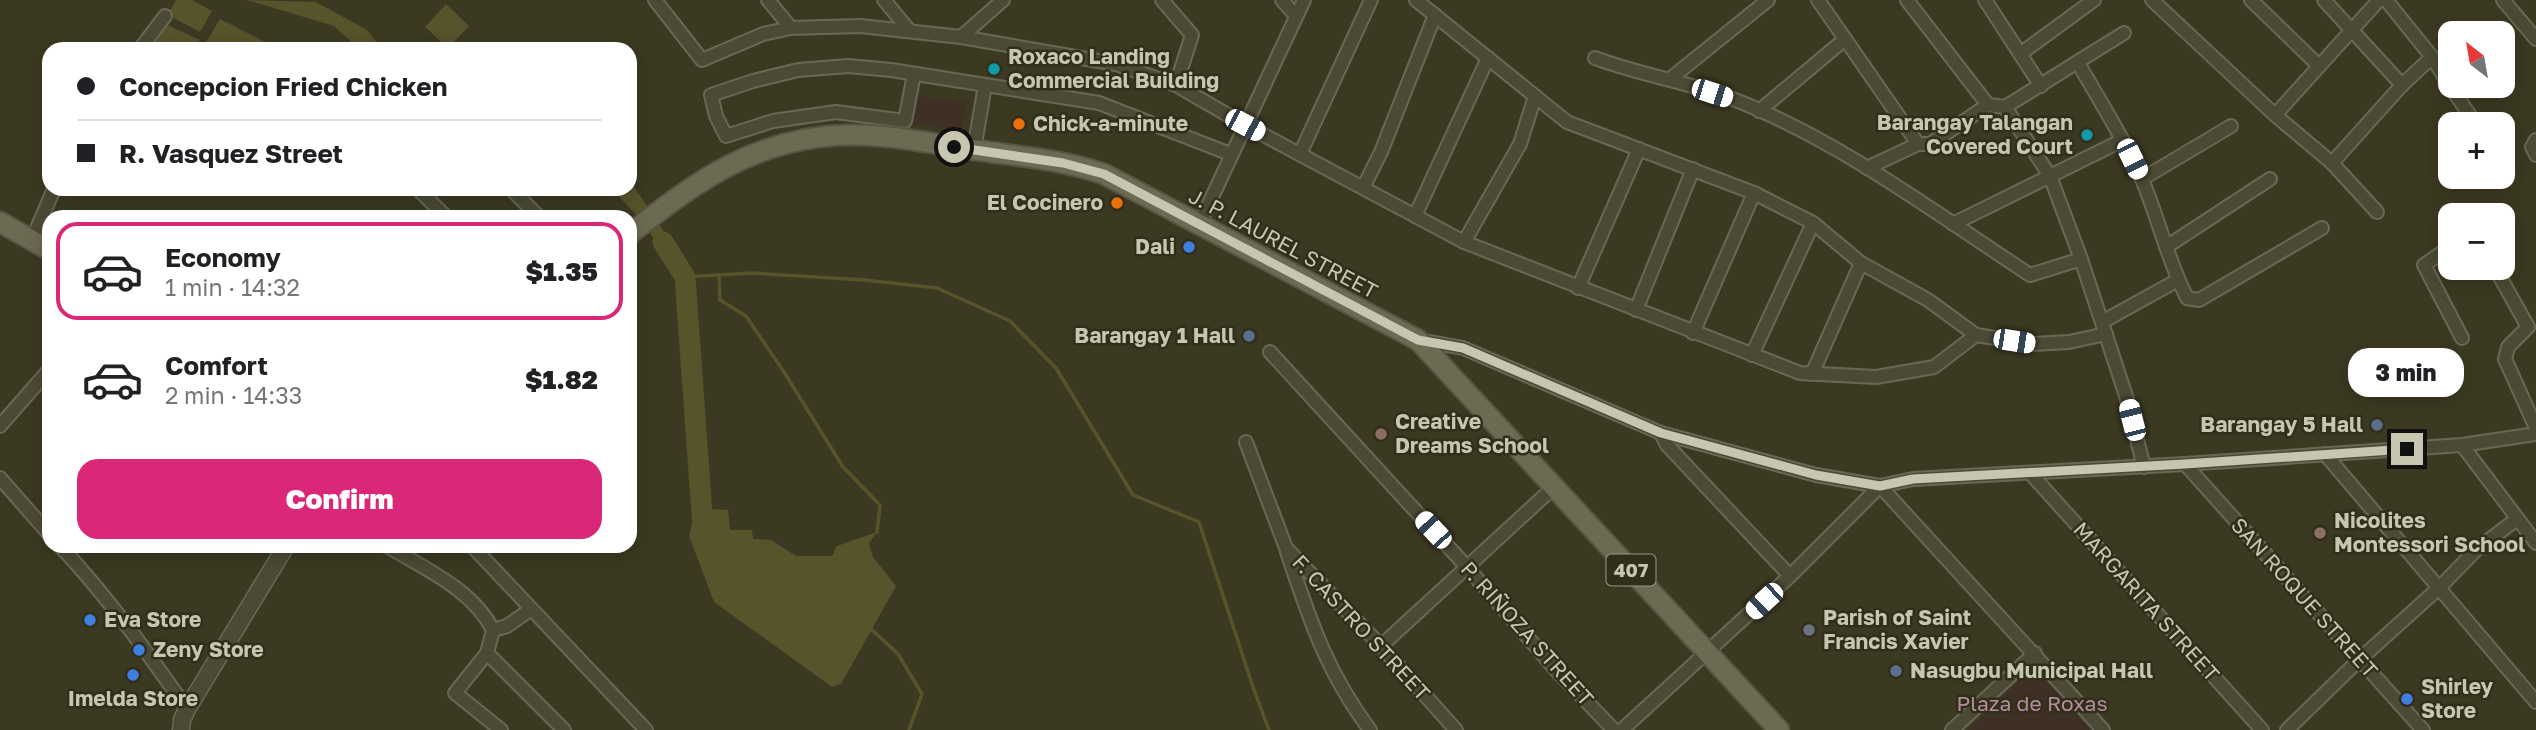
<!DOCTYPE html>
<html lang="en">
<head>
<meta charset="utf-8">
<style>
  :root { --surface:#fff; --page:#f2f2f2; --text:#202124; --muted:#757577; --line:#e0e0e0; --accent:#db2777 }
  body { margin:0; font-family:"Golos Text",sans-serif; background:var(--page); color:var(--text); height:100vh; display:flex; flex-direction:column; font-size:26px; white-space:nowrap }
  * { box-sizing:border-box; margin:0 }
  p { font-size:23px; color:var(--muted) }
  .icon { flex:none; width:38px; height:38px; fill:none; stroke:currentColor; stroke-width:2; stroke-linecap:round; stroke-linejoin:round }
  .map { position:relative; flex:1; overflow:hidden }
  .panel { position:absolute; left:42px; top:210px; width:595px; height:343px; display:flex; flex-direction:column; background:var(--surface); border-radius:21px; box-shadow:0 4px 18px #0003 }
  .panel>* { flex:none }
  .guide { position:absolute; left:42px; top:42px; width:595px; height:154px; border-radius:21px; box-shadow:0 4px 18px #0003; display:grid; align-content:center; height:154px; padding:0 35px; background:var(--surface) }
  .needle { width:46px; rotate:329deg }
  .fabs { position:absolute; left:2438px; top:21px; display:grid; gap:14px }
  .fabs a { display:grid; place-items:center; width:77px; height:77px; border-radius:14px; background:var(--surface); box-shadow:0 4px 18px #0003; font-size:35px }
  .end { position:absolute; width:32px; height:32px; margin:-16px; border:9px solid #c8c6b1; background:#111; box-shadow:0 0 0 4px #111 }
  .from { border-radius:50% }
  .bubble { position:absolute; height:49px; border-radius:21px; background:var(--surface); box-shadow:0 4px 18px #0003; font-size:23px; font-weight:800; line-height:49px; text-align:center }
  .car { position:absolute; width:21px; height:42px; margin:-21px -10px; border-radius:9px; box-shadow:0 0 5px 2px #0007; background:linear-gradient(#fff 24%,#345 0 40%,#fff 0 76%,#345 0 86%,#fff 0) }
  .guide b { display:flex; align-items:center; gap:24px; height:66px; font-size:26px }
  .guide b+b { border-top:2px solid var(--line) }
  .guide i { width:18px; height:18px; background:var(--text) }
  ul { padding:12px 0 0; list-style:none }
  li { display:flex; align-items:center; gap:21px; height:98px; margin:0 14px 10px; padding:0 21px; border:4px solid transparent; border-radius:21px }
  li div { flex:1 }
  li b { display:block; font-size:26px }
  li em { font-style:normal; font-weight:800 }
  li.active { border-color:var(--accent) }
  li>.icon { width:63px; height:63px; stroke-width:1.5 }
  .button { display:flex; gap:14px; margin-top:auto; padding:14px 35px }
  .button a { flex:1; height:80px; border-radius:21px; background:var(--accent); color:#fff; font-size:28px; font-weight:800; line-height:80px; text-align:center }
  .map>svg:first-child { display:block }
</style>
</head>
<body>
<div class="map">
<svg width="2536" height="730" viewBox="0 0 2536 730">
  <rect width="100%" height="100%" fill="#3c3922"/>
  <g fill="#3f3026">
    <path d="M918,96L966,102L962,130L914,124Z"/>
    <path d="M2033,667L2093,730H1968Z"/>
  </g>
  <g fill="#57532b">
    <path d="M176,0H192L212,11L200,32L168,15Z"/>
    <path d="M247,0L316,2L367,30L382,49H359L334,26Z"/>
    <path d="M446,4L469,26L448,48L425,27Z"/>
    <path d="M220,19L279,49H202Z"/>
    <path d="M163,23L200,40L194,49H148Z"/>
    <path d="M630,181L680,255L678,272L638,217L612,189H630Z"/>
    <path d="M711,509L728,510L730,530H752L753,539L771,540L796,556H832L837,546L877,532L869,543L873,557L896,586L841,684L832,687L714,602L689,536L693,520Z"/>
  </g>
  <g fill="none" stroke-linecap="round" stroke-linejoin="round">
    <g stroke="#57532b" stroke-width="3.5">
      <path d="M719,275L720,300L746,316L784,372L843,467L880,505L877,532"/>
      <path d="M685,277L751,273L865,280L937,288L1010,321L1056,368L1133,495L1199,522L1253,687L1269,730"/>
      <path d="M870,628L898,654L922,694L909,730"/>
    </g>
    <path stroke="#57532b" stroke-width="21" d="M663,242L685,277L704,542"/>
    <defs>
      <g id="minor">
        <path d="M655,0L702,60L763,34L791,28L860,26L961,37L1116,64L1176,85L1245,125L1464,242L1800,373L1876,377L1934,367L1976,335"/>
        <path d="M768,0L791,28"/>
        <path d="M884,0L909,30"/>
        <path d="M1162,0L1192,35L1176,85"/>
        <path d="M1282,0L1296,16"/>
        <path d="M1416,0L1567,122L1754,193L1813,223L1861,263L1928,300L1976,335L2033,344L2069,342L2106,334"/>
        <path d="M1818,0L1918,144L1867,168"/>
        <path d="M1907,0L1988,105L2005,107L2050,176L2081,259L2126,396L2144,467"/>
        <path d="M1985,0L2041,86"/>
        <path d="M2152,0L2275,115L2332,163L2377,212"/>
        <path d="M2251,0L2319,66"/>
        <path d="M2324,0L2402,85"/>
        <path d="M2503,0L2536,39"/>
        <path d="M961,37L1003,0"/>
        <path d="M140,49L165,16"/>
        <path d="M2020,54L2094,0"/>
        <path d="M2432,57L2450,86"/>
        <path d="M1595,58C1640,75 1688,82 1733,99C1840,141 1934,212 2030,275L2081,259"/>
        <path d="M2078,63C2100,101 2123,137 2141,177C2158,216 2167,259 2187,298L2199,300L2322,228"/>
        <path d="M914,74L905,121L836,112L773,121L726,136L716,116L711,95L753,81L798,70L848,66L891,70L1099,103L1225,152"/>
        <path d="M1670,79L1768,0"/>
        <path d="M2450,86L2473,120"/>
        <path d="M2005,107L2124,33"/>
        <path d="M1759,111L1844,40"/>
        <path d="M2275,115L2379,0"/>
        <path d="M2536,140L2532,147L2536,155"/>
        <path d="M1918,144H1930L1988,105"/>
        <path d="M974,150L985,85"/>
        <path d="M1300,154L1371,0"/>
        <path d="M2332,163L2402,85L2432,57L2386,0"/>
        <path d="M2142,179L2231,126"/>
        <path d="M1363,188L1381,152L1435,15"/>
        <path d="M418,189L446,217"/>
        <path d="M511,189L539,217"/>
        <path d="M1415,216L1488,58"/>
        <path d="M1953,224L2123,140"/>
        <path d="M1199,225L1304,0"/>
        <path d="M32,240L54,189"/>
        <path d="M1464,242L1520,144L1535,96"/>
        <path d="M2166,247L2270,179"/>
        <path d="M2450,247L2424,265L2462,338"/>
        <path d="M2495,268L2528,327L2508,347L2505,359L2536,428"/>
        <path d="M1578,288L1639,149"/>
        <path d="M1636,310L1693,169"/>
        <path d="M2102,322L2178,280"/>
        <path d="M1693,333L1754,193"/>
        <path d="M1419,340L1463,348L1661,433L1816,475L1880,486L1913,479L2185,464L2462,445L2536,434"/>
        <path d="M1270,352L1466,566L1557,671L1614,730"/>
        <path d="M1752,355L1813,223"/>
        <path d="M1812,374L1861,263"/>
        <path d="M0,426L49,370"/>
        <path d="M1661,433L1667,445L1790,576"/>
        <path d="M1246,442L1286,548L1381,646L1456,730"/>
        <path d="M2462,445L2536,543"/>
        <path d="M2325,454L2536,702"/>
        <path d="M2185,464L2423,730"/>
        <path d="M2031,474L2262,730"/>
        <path d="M0,478L49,534"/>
        <path d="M60,546C108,597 147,652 187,709"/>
        <path d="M387,546C425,569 472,589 493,630L487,653L564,730"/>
        <path d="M472,546L646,730"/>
        <path d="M1287,552C1310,620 1326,671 1370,730"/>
        <path d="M493,630L507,626L530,610"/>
        <path d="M1381,646L1554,487"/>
        <path d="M487,653L455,693L501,730"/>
        <path d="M1622,730L1790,576L1880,486L2103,730"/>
        <path d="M1952,730L2035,653"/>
        <path d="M2287,730L2359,660L2440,587L2477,549L2517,519"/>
      </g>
      <path id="tertiary" d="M181,730L182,720L187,709L286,546"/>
      <g id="primary">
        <path d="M0,222L49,250"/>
        <path d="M630,234C696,180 759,137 847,135C887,134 929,143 969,149C1014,156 1061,159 1104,174L1418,340L1779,730"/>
      </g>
    </defs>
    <use href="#minor" stroke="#6a6854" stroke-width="16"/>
    <use href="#tertiary" stroke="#6a6854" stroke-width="19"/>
    <use href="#primary" stroke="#585642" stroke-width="23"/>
    <use href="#minor" stroke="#4c4a36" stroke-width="12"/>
    <use href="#tertiary" stroke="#4c4a36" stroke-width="16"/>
    <use href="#primary" stroke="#6d6a54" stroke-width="19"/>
  </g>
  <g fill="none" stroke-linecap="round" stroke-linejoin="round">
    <path stroke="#c8c6b1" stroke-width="9" d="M954,147L1063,163L1104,174L1418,340L1463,348L1661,433L1816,475L1880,486L1913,479L2185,464L2407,449"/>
  </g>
  <g fill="#0f9aa8" stroke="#312f1b" stroke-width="2.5">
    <circle cx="994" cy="69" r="7"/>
    <circle cx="2087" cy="135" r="7"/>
  </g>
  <g fill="#e8710a" stroke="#312f1b" stroke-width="2.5">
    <circle cx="1019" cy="124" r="7"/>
    <circle cx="1117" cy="203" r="7"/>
  </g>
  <g fill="#3f7fe0" stroke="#312f1b" stroke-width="2.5">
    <circle cx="1189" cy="247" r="7"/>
    <circle cx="90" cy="620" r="7"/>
    <circle cx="139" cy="650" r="7"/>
    <circle cx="133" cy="675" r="7"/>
    <circle cx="2407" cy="699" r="7"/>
  </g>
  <g fill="#5c6f8a" stroke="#312f1b" stroke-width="2.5">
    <circle cx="1249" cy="336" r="7"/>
    <circle cx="2377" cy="425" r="7"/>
    <circle cx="1896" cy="671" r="7"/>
  </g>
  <g fill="#8d6e63" stroke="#312f1b" stroke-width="2.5">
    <circle cx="1381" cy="434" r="7"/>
    <circle cx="2320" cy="533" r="7"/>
  </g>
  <circle fill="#6b7280" stroke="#312f1b" stroke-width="2.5" cx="1809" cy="630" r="7"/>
  <g text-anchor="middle" stroke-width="5" stroke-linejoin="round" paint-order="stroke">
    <rect fill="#312f1b" stroke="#9b9984" stroke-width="2" x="1606.5" y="554.5" width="49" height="31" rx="5"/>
    <g font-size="19" font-weight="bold" fill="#c8c6b1">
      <text x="1631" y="577">407</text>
    </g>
    <g font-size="21" font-weight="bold" fill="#c8c6b1" stroke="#312f1b" text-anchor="start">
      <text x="1008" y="64">Roxaco Landing<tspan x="1008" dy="24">Commercial Building</tspan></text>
      <text x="2073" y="130" text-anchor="end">Barangay Talangan<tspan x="2073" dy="24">Covered Court</tspan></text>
      <text x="1033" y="131">Chick-a-minute</text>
      <text x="1103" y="210" text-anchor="end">El Cocinero</text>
      <text x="1175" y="254" text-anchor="end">Dali</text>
      <text x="1235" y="343" text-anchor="end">Barangay 1 Hall</text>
      <text x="1395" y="429">Creative<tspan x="1395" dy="24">Dreams School</tspan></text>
      <text x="2363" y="432" text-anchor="end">Barangay 5 Hall</text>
      <text x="2334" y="528">Nicolites<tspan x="2334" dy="24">Montessori School</tspan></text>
      <text x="1823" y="625">Parish of Saint<tspan x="1823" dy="24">Francis Xavier</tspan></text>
      <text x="104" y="627">Eva Store</text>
      <text x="153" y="657">Zeny Store</text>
      <text x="1910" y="678">Nasugbu Municipal Hall</text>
      <text x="2421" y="694">Shirley<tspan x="2421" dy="24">Store</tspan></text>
      <text x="133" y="706" text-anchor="middle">Imelda Store</text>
    </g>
    <g font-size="21" fill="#c8c6b1" stroke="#312f1b">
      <text transform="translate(1283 244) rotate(28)" y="7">J. P. LAUREL STREET</text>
      <text transform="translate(2304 598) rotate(48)" y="7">SAN ROQUE STREET</text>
      <text transform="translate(2146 602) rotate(48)" y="7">MARGARITA STREET</text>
      <text transform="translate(1361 628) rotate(47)" y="7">F. CASTRO STREET</text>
      <text transform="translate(1527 634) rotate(48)" y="7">P. RIÑOZA STREET</text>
    </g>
    <g font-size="21" fill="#b38d9e" stroke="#312f1b">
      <text x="2032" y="711">Plaza de Roxas</text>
    </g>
  </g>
</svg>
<div class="fabs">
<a><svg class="needle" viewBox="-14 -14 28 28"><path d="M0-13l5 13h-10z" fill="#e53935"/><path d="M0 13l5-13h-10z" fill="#757577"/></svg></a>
<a>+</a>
<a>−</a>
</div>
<i class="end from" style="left:954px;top:147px"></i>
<i class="end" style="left:2407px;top:449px"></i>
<div class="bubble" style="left:2348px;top:348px;width:116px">3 min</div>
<i class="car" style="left:1712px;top:93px;rotate:108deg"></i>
<i class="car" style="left:1245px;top:125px;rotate:118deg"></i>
<i class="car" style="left:2132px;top:159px;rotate:154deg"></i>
<i class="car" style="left:2014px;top:341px;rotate:99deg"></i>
<i class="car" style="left:2132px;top:420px;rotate:346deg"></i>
<i class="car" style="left:1433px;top:530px;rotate:317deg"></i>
<i class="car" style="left:1764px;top:601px;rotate:227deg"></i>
<div class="guide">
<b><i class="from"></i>Concepcion Fried Chicken</b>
<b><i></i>R. Vasquez Street</b>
</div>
<section class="panel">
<ul>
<li class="active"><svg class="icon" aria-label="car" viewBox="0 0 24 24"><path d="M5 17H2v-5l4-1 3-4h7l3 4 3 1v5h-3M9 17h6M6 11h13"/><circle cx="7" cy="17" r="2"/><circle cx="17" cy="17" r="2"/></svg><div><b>Economy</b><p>1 min · 14:32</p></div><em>$1.35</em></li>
<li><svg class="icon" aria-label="car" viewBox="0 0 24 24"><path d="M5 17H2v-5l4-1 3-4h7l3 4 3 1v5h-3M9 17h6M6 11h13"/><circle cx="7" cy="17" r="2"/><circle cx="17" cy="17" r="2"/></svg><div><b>Comfort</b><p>2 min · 14:33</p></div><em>$1.82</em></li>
</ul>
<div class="button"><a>Confirm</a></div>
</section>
</div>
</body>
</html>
